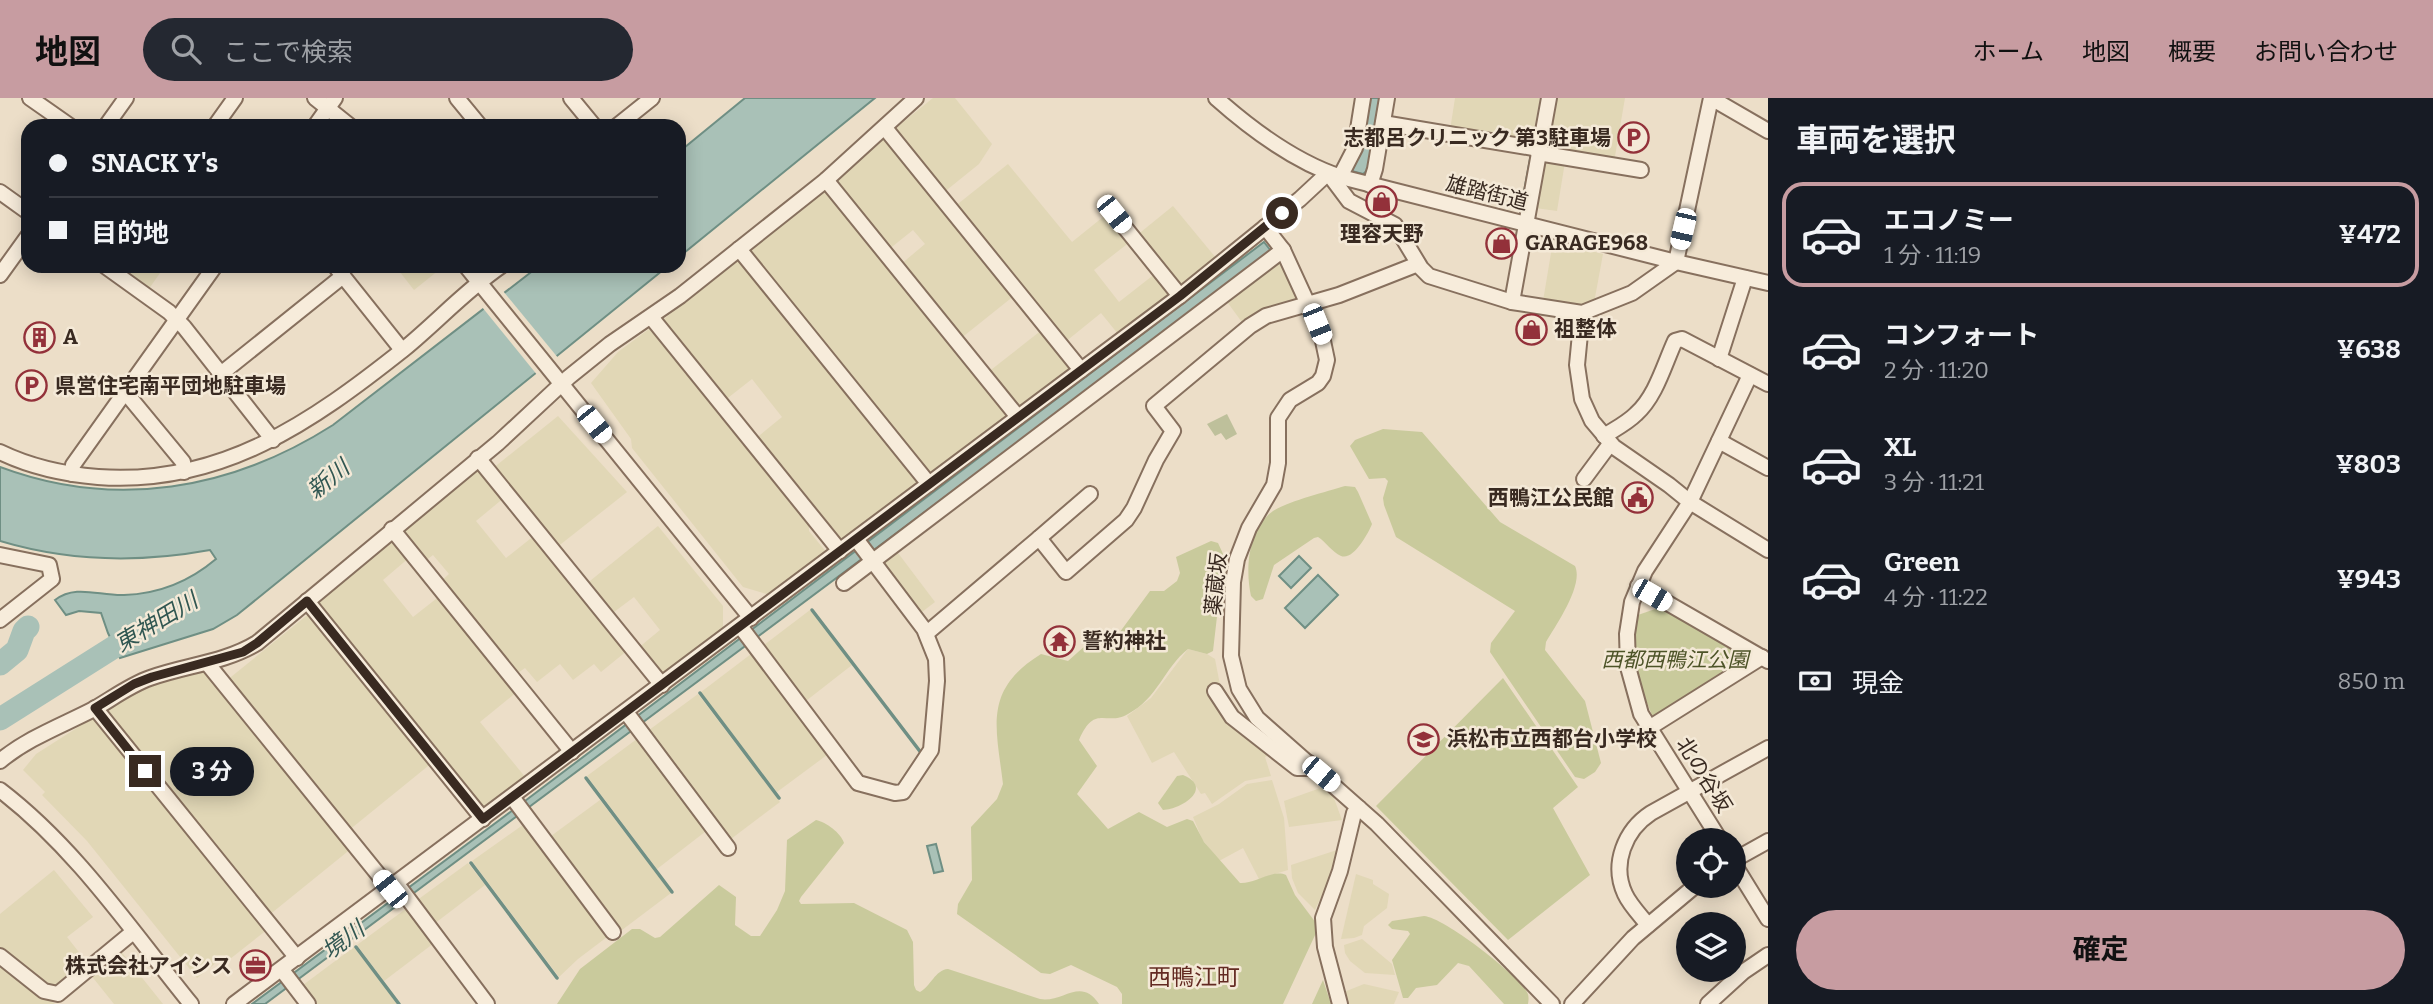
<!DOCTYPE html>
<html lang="ja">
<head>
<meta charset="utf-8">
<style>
  :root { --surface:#171b24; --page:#242831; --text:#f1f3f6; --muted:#9ea1a6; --line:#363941; --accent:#c79ca1 }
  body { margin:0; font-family:Bitter,"Noto Sans JP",serif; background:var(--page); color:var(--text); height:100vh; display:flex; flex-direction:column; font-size:26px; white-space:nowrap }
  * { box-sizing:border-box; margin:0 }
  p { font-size:23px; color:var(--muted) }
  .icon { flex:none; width:38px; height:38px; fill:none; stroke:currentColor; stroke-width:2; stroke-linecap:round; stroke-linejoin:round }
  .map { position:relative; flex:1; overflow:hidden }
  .drawer { display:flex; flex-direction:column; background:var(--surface); width:665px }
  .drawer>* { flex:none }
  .hud { position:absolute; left:21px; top:21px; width:665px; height:154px; border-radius:21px; box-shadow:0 4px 18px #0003; display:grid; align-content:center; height:154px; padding:0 28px; background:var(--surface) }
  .fabs { position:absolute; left:1676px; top:730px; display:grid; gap:14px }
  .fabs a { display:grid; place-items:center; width:70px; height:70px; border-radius:50%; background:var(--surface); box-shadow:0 4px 18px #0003; font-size:35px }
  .end { position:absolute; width:32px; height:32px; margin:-16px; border:9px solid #392a21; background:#fff; box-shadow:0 0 0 4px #fff }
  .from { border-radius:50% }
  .bubble { position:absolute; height:49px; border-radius:24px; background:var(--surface); box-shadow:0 4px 18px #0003; font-size:23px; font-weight:700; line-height:49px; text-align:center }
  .car { position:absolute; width:21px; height:42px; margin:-21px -10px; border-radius:9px; box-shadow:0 0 5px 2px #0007; background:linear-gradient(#fff 24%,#345 0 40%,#fff 0 76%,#345 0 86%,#fff 0) }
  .hud b { display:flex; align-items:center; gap:24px; height:66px; font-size:26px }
  .hud b+b { border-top:2px solid var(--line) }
  .hud i { width:18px; height:18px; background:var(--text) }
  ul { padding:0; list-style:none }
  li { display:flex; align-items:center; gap:21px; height:105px; margin:0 14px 10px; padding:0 14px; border:4px solid transparent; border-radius:21px }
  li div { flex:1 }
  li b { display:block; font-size:26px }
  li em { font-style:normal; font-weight:700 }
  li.on { border-color:var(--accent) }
  li>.icon { width:63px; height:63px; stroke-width:1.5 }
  h2 { padding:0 28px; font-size:32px; line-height:84px }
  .pay { display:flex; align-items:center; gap:18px; height:77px; padding:0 28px; font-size:26px }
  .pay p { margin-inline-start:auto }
  .action { display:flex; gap:14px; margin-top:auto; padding:14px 28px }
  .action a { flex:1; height:80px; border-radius:42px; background:var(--accent); color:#111; font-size:28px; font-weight:700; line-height:80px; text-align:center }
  header { display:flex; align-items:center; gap:42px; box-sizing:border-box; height:98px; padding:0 35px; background:var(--accent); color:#111 }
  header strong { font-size:33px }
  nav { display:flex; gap:38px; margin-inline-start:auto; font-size:24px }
  .search { width:490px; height:63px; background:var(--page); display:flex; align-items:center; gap:18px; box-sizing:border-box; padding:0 24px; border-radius:38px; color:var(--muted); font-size:26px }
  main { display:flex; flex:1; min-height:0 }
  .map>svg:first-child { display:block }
</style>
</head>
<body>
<header>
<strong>地図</strong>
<div class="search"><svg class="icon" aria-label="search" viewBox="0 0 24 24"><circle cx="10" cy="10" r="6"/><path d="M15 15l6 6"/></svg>ここで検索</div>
<nav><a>ホーム</a><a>地図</a><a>概要</a><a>お問い合わせ</a></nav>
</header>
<main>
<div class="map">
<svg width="1768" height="906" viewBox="0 0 1768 906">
  <rect width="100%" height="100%" fill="#ecdec8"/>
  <g fill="#e1d7b6">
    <path d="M933,0H955L992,46L979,66L943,95L892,33Z"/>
    <path d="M1455,0H1540L1532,43L1450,32Z"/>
    <path d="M1556,0H1625L1614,64L1550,53L1546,49Z"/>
    <path d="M886,36L1015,197L960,241L900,167L925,146L913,132L888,152L832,84Z"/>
    <path d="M1548,61L1565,64L1557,113L1535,110L1544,64Z"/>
    <path d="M1008,66L1072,144L1108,115L1131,143L1094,172L1119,204L1156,175L1171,196L1118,236L1101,215L1064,245L954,109Z"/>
    <path d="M827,89L1007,312L1006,320L932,375L923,373L746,153Z"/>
    <path d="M1173,108L1216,160L1181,189L1136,138Z"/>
    <path d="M1553,143L1603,156L1594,205L1581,209L1543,203Z"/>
    <path d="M741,159L918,378L917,387L839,446L755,341L782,319L752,281L724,303L660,224Z"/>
    <path d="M1281,162L1298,202L1244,227L1225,201Z"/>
    <path d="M123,168H165L148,192L124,175Z"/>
    <path d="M397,168H444L414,192L396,169Z"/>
    <path d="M653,228L809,420V433L827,455L770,497L743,489L632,350L631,341L591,285L618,254Z"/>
    <path d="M1043,231L1071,265L1069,273L1017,312L987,275Z"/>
    <path d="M558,318L627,394L556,450L492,371Z"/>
    <path d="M478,366L505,399L476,423L506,460L535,437L628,552L601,574L594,566L573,582L560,566L537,584L525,570L515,577L440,484L449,476L433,457L424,464L400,431Z"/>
    <path d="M658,428L723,508V532L660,580L637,551L660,532L634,499L610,517L585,487Z"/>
    <path d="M391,438L410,459L383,482L413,519L441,497L518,593L480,624L526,680L482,713L313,504Z"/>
    <path d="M895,451L935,504L918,517L879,463Z"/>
    <path d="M810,512L852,567L802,606L760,550Z"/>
    <path d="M311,514L433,664L348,733L226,583Z"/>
    <path d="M1188,551L1207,556L1215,561L1220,587L1207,592L1209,596L1271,656L1265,659L1271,678L1245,683L1212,706L1205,695L1201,696L1174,654L1152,665L1127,618L1151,600Z"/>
    <path d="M755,553L831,654L777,694L701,594Z"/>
    <path d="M203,571L352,750L268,818L103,611L137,591Z"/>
    <path d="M698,596L780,704L727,744L645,635Z"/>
    <path d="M94,619L268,831L230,861L226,857L197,880L87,743L42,697L45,694L23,672L36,656Z"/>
    <path d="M641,638L710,730L657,771L587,678Z"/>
    <path d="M1272,682L1284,720L1288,772L1259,781L1243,750L1219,763L1202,741L1193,719L1219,706L1247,686Z"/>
    <path d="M1326,688L1331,692L1342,722L1289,729L1284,703Z"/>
    <path d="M600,702L671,795L618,835L547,741Z"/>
    <path d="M527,724L611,836L578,861L559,879L472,763Z"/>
    <path d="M1337,752L1329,782L1315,812L1298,795L1292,780L1291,767Z"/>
    <path d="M468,765L485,787L434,826L416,803Z"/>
    <path d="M54,772L93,819L67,839L89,867L53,893L0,853V816Z"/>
    <path d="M1356,776L1373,782V786L1389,796L1387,810L1364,828L1362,837L1354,840L1341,841Z"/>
    <path d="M407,810L434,845L384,883L357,847Z"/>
    <path d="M1362,841L1392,866L1395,877L1365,875L1350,863L1345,855L1344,847Z"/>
    <path d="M354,849L397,906H311L299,890Z"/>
    <path d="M119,851L163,906H114L90,876Z"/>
    <path d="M0,862L55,906H0Z"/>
    <path d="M1364,886L1399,894L1394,906H1348L1344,894Z"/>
  </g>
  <g fill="#c9ca9c">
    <path d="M1383,331L1422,334L1500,424L1575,468C1584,487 1556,527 1546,544L1545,552L1585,603L1601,665L1595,674L1584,681L1575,679L1490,554L1491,545L1515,513L1396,439L1384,407L1383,400L1388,383L1385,380L1369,381L1350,348L1355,342Z"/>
    <path d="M1345,388L1355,389L1358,394L1372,426C1368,436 1353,463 1341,458C1332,454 1326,444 1318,439L1314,440L1274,467L1263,501L1256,503L1251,498C1245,471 1248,431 1273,413C1289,403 1326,394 1345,388Z"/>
    <path d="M1211,443L1218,445L1224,458L1213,553L1207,556L1188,551C1164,570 1158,600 1128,616C1106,629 1095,605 1079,642L1097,668L1077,696L1108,731L1139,714L1167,729L1187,721L1193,723L1204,744L1240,785C1255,786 1272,771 1286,777L1295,797L1316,825V835L1283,906H1122V896L1117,889L1071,867L1050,876L1041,875L957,816L958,806L972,782L971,729L997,701L1003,686C996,628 983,592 1041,556L1068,563L1086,547L1114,542L1150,493H1164L1177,483L1180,475L1176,459Z"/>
    <path d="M1658,510L1665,511L1745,557V563L1656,619L1652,617C1638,585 1630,552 1638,517Z"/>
    <path d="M1503,580L1578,689L1553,710L1590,777L1508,842L1376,708Z"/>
    <path d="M1183,677C1214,690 1182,711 1163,712L1158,705L1177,678Z"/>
    <path d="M816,722C826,724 841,735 844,745L801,799L799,803L801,806L854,805L907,832L913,844L914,887L916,892L920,894C931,888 935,872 948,871L1040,901C1063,905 1081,878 1099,906H557L580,871L632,831H640L655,840L660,839L719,787L736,799L735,827L751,838H760L777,812L785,793L787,742Z"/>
    <path d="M1424,818C1445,820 1512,873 1525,891C1529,896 1529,900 1528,906H1504L1469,868L1458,865L1437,887L1416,890L1408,900H1403L1392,862L1410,836L1408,833L1392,831L1388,827L1392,823Z"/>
    <path d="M1323,882L1331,906H1312Z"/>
  </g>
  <path fill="#bec09b" d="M1227,316L1237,336L1226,342L1221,335L1215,338L1207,326Z"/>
  <g fill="#a9c1b7" stroke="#6f8f84" stroke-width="2">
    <path d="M745,0H875L679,159V54Z"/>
    <path d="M1367,0H1383L1369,71L1363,76L1348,72Z"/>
    <path d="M1264,144L1271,153L1193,214L265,906H252L517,709Z"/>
    <path d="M539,168H668L237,517L213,531L120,560L108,535L101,515L79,513L66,517L55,502C76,486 99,498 124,497C159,496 190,483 216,461L210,452C139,465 70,464 0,443V369C115,412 231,392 333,327Z"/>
    <path d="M1299,458L1311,470L1291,490L1279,478Z"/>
    <path d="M1318,477L1338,497L1305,530L1285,510Z"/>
    <path d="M936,746L943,773L934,775L927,748Z"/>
  </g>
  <path fill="#ecdec8" d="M503,193L559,261L538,278L482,209Z"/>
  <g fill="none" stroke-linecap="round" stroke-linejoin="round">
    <g stroke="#6f8f84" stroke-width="3.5">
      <path d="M1521,114L1532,54"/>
      <path d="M812,512L922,656"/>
      <path d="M700,595L779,700"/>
      <path d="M586,680L672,794"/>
      <path d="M471,765L557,880"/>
      <path d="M356,849L399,906"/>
    </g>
    <g stroke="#a9c1b7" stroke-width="23">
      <path d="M0,566L17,552L24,533L28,529"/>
      <path d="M0,621L141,532"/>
    </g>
    <defs>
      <g id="minor">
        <path d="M30,0L70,28"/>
        <path d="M315,0L350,28"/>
        <path d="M457,0L480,28"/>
        <path d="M571,0L594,28"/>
        <path d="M1216,0C1252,32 1295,64 1341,79L1676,164L1768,185"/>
        <path d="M1711,0L1768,33"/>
        <path d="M1383,25L1539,51"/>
        <path d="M106,28L126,0"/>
        <path d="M215,28L235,0"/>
        <path d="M315,28L335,0"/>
        <path d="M617,28L652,0"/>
        <path d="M885,30L1081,272"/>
        <path d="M1538,55L1641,72"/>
        <path d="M1340,79L1355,50L1363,0"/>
        <path d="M826,82L1018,319"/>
        <path d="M1370,87L1375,71L1387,0"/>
        <path d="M0,94L28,114"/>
        <path d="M1114,116L1180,198"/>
        <path d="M1265,129L1283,152L1317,226L1323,243L1327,262L1323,278L1318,285L1290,302L1278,320V365L1274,387L1249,430L1237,461L1233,484L1231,558L1239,591L1257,620L1377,726L1552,906"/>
        <path d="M739,151L929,386"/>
        <path d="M105,168L169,214L184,229L273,342"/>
        <path d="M335,168L402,252"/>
        <path d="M466,168L751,520"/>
        <path d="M0,177L28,138"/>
        <path d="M1512,204L1549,0"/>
        <path d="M1582,215L1577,267L1582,301L1592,323L1614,349L1669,387L1690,404L1768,452"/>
        <path d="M651,219L840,453"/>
        <path d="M1719,261L1745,180"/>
        <path d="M222,275L343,178"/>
        <path d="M124,295L131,301L183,364L184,374"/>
        <path d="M1604,338C1615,331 1627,325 1636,316C1656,298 1664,267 1675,243L1682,241L1768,286"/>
        <path d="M1719,343L1768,370"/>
        <path d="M0,354C31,369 63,376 98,379C221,388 312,324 404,251C437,224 466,192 501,168"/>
        <path d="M478,360L662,587"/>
        <path d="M72,376L73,367L215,168"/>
        <path d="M1584,381L1610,346"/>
        <path d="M392,431L572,654"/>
        <path d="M1039,440L1090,396"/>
        <path d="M0,457L49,467L52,481L0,522"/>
        <path d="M844,485L1283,152"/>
        <path d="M1638,488L1768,563"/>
        <path d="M307,503L483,721"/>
        <path d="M740,528L858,685L895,695L903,694L931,652L937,583L936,561L924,531L856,441"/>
        <path d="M927,535L1039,440L1066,474L1126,422L1134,410L1156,362L1173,333L1154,308L1250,228L1266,218L1339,197L1418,166"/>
        <path d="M207,565L390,791"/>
        <path d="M1215,593L1232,619L1297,670H1306L1309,665"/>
        <path d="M95,610L297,860"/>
        <path d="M626,614L728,750"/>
        <path d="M1649,630L1762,559"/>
        <path d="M0,663C28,640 61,628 94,611C113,600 130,587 150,580C186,567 224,565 257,545L498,345L569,279L610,246L680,198L826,82L916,0"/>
        <path d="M0,692C76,750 131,832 191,906"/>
        <path d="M512,699L613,834"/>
        <path d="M1720,742L1641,616L1628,569L1627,536L1632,504L1645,473L1690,404L1750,277"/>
        <path d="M1734,762L1768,743"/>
        <path d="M1734,766L1768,821"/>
        <path d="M397,786L487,906"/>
        <path d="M1648,827C1640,817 1630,807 1625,796C1611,766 1625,732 1651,715L1768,650"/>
        <path d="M0,858L44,893L58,896L133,834"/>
        <path d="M282,872L308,906"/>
        <path d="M234,906L1180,198L1300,101L1328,75L1349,103L1395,127L1421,170L1429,178L1512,204L1582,215L1632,195L1676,164L1711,0"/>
        <path d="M1340,906L1325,849L1323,820L1340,773L1354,715L1359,710"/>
        <path d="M1572,906L1633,840L1695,788"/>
        <path d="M1708,906L1743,874L1768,857"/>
      </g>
    </defs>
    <use href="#minor" stroke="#87705e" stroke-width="18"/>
    <use href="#minor" stroke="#f7ecdb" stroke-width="14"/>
  </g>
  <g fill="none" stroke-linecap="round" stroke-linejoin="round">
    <path stroke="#392a21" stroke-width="9" d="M145,673L95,610L134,586L152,579L243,554L257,545L307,503L483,721L1180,198L1282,115"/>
  </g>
  <defs>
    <symbol id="parking-ring" viewBox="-11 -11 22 22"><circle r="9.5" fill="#f4e9d7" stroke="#93313a" stroke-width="1.5"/><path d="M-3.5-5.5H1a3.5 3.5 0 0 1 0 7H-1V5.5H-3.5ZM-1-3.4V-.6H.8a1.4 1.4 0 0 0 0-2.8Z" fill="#93313a"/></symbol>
    <symbol id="shop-ring" viewBox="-11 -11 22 22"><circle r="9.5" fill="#f4e9d7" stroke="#93313a" stroke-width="1.5"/><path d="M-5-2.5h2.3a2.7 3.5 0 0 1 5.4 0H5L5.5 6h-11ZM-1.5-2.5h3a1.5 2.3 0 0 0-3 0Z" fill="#93313a"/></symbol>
    <symbol id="building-ring" viewBox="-11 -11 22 22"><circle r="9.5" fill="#f4e9d7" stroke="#93313a" stroke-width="1.5"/><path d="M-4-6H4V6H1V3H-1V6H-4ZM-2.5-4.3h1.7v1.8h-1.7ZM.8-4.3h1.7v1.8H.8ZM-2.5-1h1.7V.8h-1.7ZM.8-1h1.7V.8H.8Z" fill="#93313a"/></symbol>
    <symbol id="civic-ring" viewBox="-11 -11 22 22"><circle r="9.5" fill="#f4e9d7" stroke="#93313a" stroke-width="1.5"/><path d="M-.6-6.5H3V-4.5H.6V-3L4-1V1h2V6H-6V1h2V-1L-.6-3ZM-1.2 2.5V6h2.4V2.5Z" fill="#93313a"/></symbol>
    <symbol id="temple-ring" viewBox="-11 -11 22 22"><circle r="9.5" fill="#f4e9d7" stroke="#93313a" stroke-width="1.5"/><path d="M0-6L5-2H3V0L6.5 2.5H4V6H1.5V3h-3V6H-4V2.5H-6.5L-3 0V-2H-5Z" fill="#93313a"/></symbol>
    <symbol id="school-ring" viewBox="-11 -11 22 22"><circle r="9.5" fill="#f4e9d7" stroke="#93313a" stroke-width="1.5"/><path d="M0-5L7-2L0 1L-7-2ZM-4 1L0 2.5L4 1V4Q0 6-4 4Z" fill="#93313a"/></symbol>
    <symbol id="office-ring" viewBox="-11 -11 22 22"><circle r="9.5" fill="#f4e9d7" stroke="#93313a" stroke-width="1.5"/><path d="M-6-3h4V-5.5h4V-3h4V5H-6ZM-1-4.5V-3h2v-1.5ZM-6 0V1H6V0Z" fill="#93313a"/></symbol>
  </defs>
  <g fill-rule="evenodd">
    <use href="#parking-ring" x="1616" y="22" width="35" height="35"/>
    <use href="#shop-ring" x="1364" y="86" width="35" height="35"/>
    <use href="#shop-ring" x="1484" y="128" width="35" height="35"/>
    <use href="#shop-ring" x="1514" y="214" width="35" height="35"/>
    <use href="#building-ring" x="22" y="222" width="35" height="35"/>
    <use href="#parking-ring" x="14" y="270" width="35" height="35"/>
    <use href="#civic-ring" x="1620" y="382" width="35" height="35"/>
    <use href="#temple-ring" x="1042" y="526" width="35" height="35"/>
    <use href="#school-ring" x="1406" y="624" width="35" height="35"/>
    <use href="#office-ring" x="238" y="850" width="35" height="35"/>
  </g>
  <g text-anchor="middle" stroke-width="5" stroke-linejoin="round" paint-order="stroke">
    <g font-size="21" font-weight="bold" fill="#392a21" stroke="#f4e9d7" text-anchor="start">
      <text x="1611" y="47" text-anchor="end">志都呂クリニック 第3駐車場</text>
      <text x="1382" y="143" text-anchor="middle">理容天野</text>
      <text x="1525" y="152">GARAGE968</text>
      <text x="1554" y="238">祖整体</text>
      <text x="63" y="246">A</text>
      <text x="55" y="295">県営住宅南平団地駐車場</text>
      <text x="1614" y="407" text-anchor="end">西鴨江公民館</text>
      <text x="1082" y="550">誓約神社</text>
      <text x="1447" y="648">浜松市立西都台小学校</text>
      <text x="232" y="875" text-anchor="end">株式会社アイシス</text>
    </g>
    <g font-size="21" fill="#392a21" stroke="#f4e9d7">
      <text transform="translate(1487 95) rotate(14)" y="7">雄踏街道</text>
      <text transform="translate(1216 486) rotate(-84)" y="7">薬蔵坂</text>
      <text transform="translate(1704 677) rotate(58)" y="7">北の谷坂</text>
    </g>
    <g font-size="21" font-style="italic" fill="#4d5428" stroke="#f4e9d7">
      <text x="1675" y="569">西都西鴨江公園</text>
    </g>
    <g font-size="23" font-style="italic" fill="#315752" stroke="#f4e9d7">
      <text transform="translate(328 381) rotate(-39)" y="8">新川</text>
      <text transform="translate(156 524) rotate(-31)" y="8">東神田川</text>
      <text transform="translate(343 842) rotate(-37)" y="8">境川</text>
    </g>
    <g font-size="23" fill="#632a22" stroke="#f4e9d7">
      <text x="1194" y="887">西鴨江町</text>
    </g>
  </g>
</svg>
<div class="fabs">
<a><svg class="icon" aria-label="locate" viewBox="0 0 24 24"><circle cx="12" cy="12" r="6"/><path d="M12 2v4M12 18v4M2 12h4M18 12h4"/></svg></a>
<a><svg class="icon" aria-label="layers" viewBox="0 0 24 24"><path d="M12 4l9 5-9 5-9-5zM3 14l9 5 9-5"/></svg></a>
</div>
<i class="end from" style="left:1282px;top:115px"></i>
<i class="end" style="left:145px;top:673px"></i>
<div class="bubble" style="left:170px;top:649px;width:84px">3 分</div>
<i class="car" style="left:1114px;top:116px;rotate:141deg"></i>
<i class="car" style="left:1683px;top:131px;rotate:193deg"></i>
<i class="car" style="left:1317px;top:226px;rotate:158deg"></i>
<i class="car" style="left:594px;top:326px;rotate:141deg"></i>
<i class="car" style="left:1652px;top:497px;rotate:120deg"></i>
<i class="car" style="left:1321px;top:676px;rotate:130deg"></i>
<i class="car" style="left:390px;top:791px;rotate:321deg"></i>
<div class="hud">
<b><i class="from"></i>SNACK Y's</b>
<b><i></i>目的地</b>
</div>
</div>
<section class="drawer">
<h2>車両を選択</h2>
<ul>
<li class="on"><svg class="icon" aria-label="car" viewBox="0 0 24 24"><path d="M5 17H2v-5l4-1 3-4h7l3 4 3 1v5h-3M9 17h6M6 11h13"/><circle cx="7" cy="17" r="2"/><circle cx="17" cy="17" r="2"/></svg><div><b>エコノミー</b><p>1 分 · 11:19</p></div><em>¥472</em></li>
<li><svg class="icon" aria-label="car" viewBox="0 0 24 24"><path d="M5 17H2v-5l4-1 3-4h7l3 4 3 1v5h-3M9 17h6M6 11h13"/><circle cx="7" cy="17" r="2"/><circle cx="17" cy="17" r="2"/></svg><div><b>コンフォート</b><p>2 分 · 11:20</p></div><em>¥638</em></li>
<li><svg class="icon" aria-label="car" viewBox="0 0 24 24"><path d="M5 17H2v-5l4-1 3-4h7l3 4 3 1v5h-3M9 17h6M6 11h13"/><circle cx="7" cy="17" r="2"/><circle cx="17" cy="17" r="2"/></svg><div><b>XL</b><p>3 分 · 11:21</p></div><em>¥803</em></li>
<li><svg class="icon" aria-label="car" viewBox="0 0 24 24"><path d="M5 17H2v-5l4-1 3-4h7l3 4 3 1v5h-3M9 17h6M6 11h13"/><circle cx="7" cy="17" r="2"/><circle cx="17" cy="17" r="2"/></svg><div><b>Green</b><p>4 分 · 11:22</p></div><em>¥943</em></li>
</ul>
<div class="pay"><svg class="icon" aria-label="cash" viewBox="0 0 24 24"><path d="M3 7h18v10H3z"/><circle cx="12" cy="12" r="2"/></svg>現金<p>850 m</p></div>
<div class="action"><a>確定</a></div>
</section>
</main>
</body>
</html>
